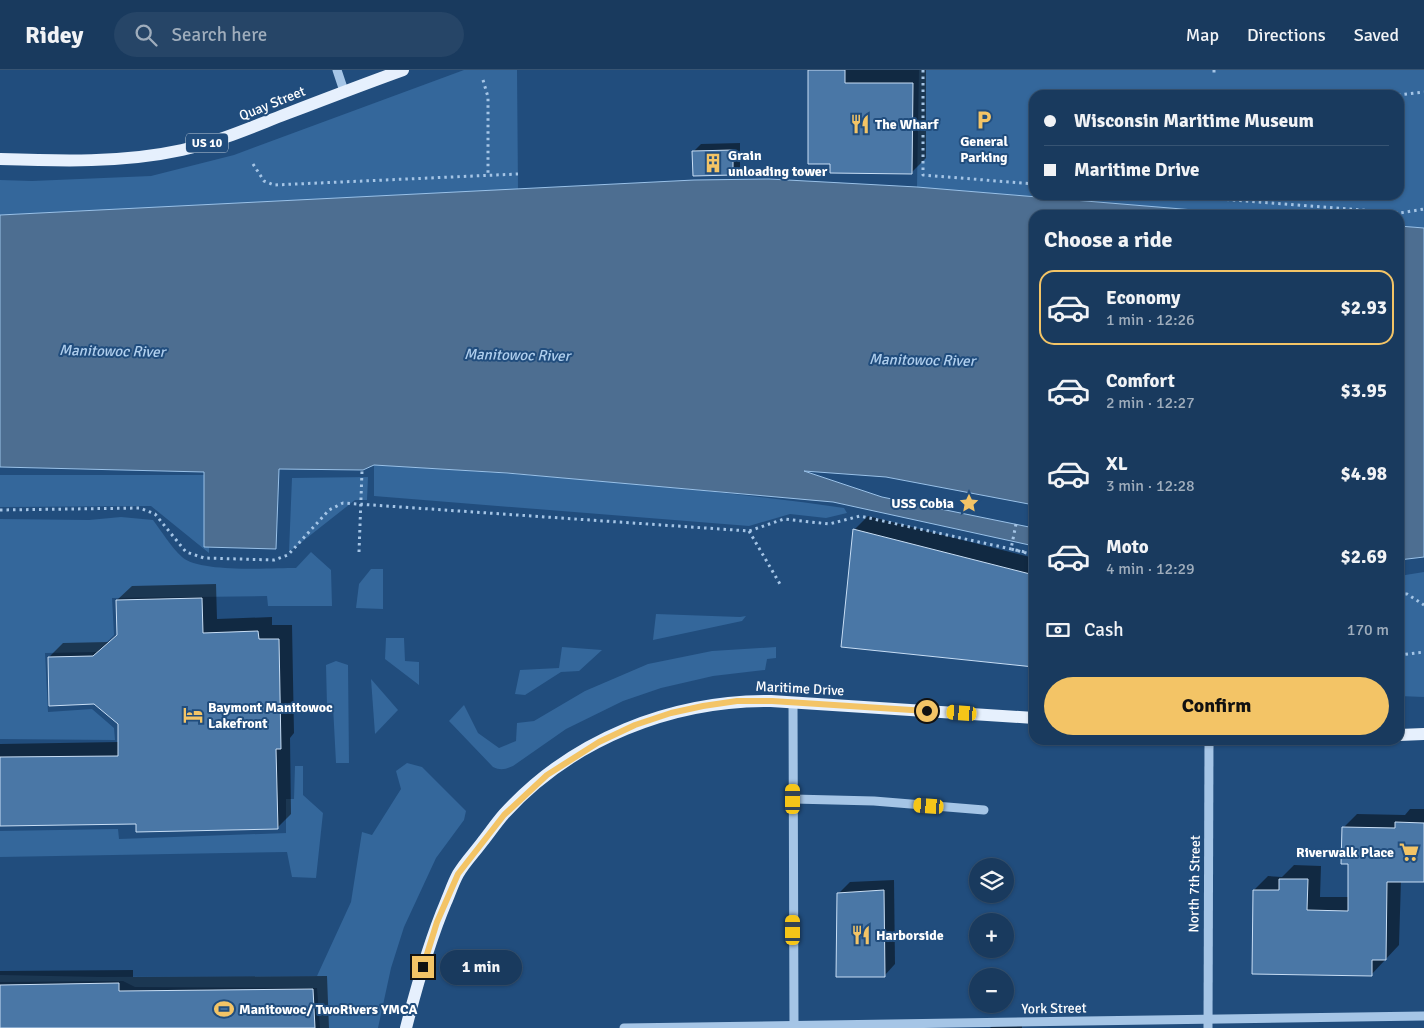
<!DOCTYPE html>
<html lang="en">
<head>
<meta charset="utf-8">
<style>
  :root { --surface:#193a5e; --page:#264567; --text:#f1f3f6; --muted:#9fadbc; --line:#375473; --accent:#f3c466 }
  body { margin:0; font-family:Signika,sans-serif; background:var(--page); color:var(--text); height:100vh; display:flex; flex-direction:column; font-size:19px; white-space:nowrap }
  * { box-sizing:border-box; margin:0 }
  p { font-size:16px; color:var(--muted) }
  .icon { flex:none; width:28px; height:28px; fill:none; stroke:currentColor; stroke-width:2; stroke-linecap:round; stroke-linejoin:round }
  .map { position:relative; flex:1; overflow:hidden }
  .drawer { position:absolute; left:1029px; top:140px; width:375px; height:535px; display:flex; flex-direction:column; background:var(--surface); border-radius:15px; box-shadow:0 1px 4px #0004,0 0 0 1px var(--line) }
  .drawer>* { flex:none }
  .banner { position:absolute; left:1029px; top:20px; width:375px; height:110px; border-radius:15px; box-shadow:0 1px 4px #0004,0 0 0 1px var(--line); display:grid; align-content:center; height:110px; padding:0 15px; background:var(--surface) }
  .controls { position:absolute; left:969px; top:788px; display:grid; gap:10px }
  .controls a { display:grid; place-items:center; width:45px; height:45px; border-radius:50%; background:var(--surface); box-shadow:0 1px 4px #0004,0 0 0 1px var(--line); font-size:25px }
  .end { position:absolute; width:22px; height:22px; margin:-11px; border:6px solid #f3c466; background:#111; box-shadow:0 0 0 2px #111 }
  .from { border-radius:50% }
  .bubble { position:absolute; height:35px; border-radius:18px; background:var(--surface); box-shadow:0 1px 4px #0004,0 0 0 1px var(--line); font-size:16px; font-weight:700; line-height:35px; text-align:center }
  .car { position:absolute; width:15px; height:30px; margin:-15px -8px; border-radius:6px; box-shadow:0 0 4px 1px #0007; background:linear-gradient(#f5c518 24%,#345 0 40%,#f5c518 0 76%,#345 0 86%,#f5c518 0) }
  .banner b { display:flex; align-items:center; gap:18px; height:48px; font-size:19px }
  .banner b+b { border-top:1px solid var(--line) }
  .banner i { width:12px; height:12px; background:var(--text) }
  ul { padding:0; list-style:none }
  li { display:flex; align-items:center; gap:15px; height:75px; margin:0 10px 8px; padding:0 5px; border:2px solid transparent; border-radius:15px }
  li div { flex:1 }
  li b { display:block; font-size:19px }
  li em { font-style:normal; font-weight:700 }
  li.on { border-color:var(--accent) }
  li>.icon { width:45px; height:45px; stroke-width:1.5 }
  h2 { padding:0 15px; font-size:22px; line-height:60px }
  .pay { display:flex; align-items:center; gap:12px; height:55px; padding:0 15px; font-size:19px }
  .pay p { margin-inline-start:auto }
  .cta { display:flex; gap:10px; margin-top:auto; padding:10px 15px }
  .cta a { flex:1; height:58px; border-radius:30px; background:var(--accent); color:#111; font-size:20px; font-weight:700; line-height:58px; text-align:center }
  header { display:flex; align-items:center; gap:30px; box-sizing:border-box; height:70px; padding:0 25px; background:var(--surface); border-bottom:1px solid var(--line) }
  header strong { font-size:24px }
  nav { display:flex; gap:28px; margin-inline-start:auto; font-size:18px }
  .search { width:350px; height:45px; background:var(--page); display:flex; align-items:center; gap:12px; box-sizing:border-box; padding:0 18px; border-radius:28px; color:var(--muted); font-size:19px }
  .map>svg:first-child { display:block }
</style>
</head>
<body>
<header>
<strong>Ridey</strong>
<div class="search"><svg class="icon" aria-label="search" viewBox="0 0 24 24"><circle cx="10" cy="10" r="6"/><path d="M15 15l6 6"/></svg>Search here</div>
<nav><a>Map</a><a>Directions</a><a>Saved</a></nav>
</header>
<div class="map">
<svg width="1424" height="958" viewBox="0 0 1424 958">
  <rect width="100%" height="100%" fill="#214d7d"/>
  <g fill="#34679b" fill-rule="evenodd">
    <path d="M464,0H517L518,120L0,145V110L32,111L151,106L234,85Z"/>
    <path d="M919,0H1424V158L1399,156V145H1254L917,117ZM1034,25H1399V125H1034Z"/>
    <path d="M374,395C531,404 688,416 844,438L847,443L826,448L790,444L749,456L374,426Z"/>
    <path d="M0,405H210L209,483L151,436L0,437Z"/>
    <path d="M368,407L367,430H355L289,482L292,408Z"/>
    <path d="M121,447L153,450C162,462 171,477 182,487C199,503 271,498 296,498L311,482L331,500L332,536H268L267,526L112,528L114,565L97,582L45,583L48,642L92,639L114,658L115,670L0,669V449L89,450Z"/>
    <path d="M371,499H383V539L356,538L359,514Z"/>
    <path d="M1424,502V627L1399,626V506Z"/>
    <path d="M656,544L740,547L746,546L742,551L653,570Z"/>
    <path d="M386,568H404L405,591L419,592V615L385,589Z"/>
    <path d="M562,577L602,580L579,601L561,602L525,625L515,624L520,600L559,598Z"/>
    <path d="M776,577V588L767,589L765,600L713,606L661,618L623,631L566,659L513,696C506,699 501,701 493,697L449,651L464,635L478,663L499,678L516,671L517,653L534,651L585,621L648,594L712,581Z"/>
    <path d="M336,591L348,595L349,693H336L333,636H327L326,595Z"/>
    <path d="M371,609L398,640L375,664Z"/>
    <path d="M407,693L422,697L466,741L464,750L436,788L404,857L391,898L378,958H320L317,918L135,917L123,911L0,912V905L100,907L317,906L351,832L362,762L372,765L401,719L396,701Z"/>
    <path d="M295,696H303V725L323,743L316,808L292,807L287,782L0,787V761L118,759L119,769L286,763V729H294Z"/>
  </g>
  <g fill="#4d6e91" stroke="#99c1e8">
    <path d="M769,109L917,117L1254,145H1034V435L886,407L804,401L882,427L1034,458V476L833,432L507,403L374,395L363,400L279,399L276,479L204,477V402L0,397V145L694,110Z"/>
    <path d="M1399,156L1424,158V487L1399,490Z"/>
  </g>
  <g fill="#0007">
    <path d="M810,0H926V88L912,102L831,93Z"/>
    <path d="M740,73V97L733,104L694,81L701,74Z"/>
    <path d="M868,446L1034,488V596L854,460Z"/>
    <path d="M216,514L217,549L272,547V555H292L294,663L290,668L291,744L277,758L137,753L0,755V674L119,672V654L49,587L63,573L108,572L118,564L117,530L132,516Z"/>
    <path d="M1410,739H1424V811L1401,810L1399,875L1371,905L1254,820L1268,806L1282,807L1294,795L1321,796L1320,827H1349V793L1343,758L1357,744L1405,745Z"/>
    <path d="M894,810L895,894L885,905L839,823L850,812Z"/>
    <path d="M133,900V907L327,906L329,958H0V901Z"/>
    <path d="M997,951H1022V958H990Z"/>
  </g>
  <g fill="#4a77a6" stroke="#c8def5">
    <path d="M808,0H845V13H913L912,104L830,103V94H808Z"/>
    <path d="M733,80V105L693,106L692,81Z"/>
    <path d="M853,459L1034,505V597L841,577Z"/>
    <path d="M202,528L203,563L258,561L259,569H279L281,679H276L278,759L136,762V754L0,756V687L118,686V654L94,634L49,636L48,587L93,586L117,565L116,530Z"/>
    <path d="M1395,752L1424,753V812H1387L1386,890H1372V906L1252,904L1253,820H1279V809H1308L1307,840L1348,841V794H1341L1342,757L1395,758Z"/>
    <path d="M884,820L885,907H836L837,823Z"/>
    <path d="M119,913V921L313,919L315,958H0V915Z"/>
  </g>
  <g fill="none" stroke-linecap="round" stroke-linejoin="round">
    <g stroke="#a5c5e6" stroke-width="3" stroke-dasharray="2.5 4" stroke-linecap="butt">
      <path d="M923,0V105L1034,114"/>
      <path d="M1214,0V6"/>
      <path d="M483,10L488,27V106"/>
      <path d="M1398,25L1424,22"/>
      <path d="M253,94L264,111L274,115L518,104"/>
      <path d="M1168,125L1400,143L1424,139"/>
      <path d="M0,440L140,438L155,444L186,482L204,488L274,490L288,485L329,440L343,433L749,461L784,449L829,454L860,446L1034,484"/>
      <path d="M749,461L780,514"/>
      <path d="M359,482L362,401"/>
      <path d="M1399,524H1407L1424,535"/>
      <path d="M1399,585L1424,582"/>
    </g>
    <g stroke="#a5c5e6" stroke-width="9">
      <path d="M337,0L344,21"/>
      <path d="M793,632L794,958"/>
      <path d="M793,729L874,731L984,740"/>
      <path d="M624,958L1424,946"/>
      <path d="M1208,958L1209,670"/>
    </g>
    <g stroke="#e6f0fd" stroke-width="12">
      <path d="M0,89C60,91 123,93 182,80C218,72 252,57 286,44C325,29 364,14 403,0"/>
      <path d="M1399,665L1424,664"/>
      <path d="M406,958C417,915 429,872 446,832C450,823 453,813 458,804C465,792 475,782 483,771C490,762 497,752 504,744C572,669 672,630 771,631L1034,648"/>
    </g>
    <path stroke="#a5c5e6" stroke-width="3" stroke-dasharray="2.5 4" stroke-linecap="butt" d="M1016,454L1011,479L1034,485"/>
  </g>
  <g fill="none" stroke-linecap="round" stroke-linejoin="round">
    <path stroke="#f3c466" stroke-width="6" d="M423,897L437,852L458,804L504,745L547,705L599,672L635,655L671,643L703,636L737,631H772L927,641"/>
  </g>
  <defs>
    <symbol id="parking-bare" viewBox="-9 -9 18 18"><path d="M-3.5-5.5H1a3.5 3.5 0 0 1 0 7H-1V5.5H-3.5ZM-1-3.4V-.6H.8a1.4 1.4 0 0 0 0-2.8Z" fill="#f3c466" stroke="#214d7d" stroke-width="2.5" paint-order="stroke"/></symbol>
    <symbol id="restaurant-bare" viewBox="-9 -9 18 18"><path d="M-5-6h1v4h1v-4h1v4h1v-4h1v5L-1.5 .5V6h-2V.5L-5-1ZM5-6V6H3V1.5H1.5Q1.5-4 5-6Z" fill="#f3c466" stroke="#214d7d" stroke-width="2.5" paint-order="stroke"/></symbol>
    <symbol id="building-bare" viewBox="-9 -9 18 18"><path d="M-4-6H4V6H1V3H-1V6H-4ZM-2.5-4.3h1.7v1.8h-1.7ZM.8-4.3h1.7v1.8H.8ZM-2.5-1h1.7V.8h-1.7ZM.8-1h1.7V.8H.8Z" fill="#f3c466" stroke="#214d7d" stroke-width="2.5" paint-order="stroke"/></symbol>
    <symbol id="sight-bare" viewBox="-9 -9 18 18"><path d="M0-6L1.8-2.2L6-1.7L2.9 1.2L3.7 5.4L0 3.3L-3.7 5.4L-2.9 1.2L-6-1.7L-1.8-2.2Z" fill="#f3c466" stroke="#214d7d" stroke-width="2.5" paint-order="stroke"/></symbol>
    <symbol id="hotel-bare" viewBox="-9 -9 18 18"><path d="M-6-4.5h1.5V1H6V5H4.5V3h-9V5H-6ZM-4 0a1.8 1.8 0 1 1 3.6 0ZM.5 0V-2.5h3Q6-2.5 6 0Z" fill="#f3c466" stroke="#214d7d" stroke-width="2.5" paint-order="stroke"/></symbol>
    <symbol id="supermarket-bare" viewBox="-9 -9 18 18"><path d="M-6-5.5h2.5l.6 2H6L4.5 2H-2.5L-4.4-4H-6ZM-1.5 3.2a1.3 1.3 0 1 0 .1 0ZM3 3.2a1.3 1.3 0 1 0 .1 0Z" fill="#f3c466" stroke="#214d7d" stroke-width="2.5" paint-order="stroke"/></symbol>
    <symbol id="stadium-bare" viewBox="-9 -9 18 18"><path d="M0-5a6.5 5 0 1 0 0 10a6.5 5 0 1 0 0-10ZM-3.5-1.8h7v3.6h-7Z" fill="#f3c466" stroke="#214d7d" stroke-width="2.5" paint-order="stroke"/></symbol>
  </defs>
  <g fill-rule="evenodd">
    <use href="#parking-bare" x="970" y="36" width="28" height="28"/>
    <use href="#restaurant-bare" x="846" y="40" width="28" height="28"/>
    <use href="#building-bare" x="699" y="79" width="28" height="28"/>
    <use href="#sight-bare" x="955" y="419" width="28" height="28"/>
    <use href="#hotel-bare" x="179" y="631" width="28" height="28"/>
    <use href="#supermarket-bare" x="1395" y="768" width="28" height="28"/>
    <use href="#restaurant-bare" x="847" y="851" width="28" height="28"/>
    <use href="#stadium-bare" x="210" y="925" width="28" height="28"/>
  </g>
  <g text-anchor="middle" stroke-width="4" stroke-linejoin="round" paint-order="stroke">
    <rect fill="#214d7d" stroke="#bccad8" stroke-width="1" x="186" y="63.5" width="42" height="19" rx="4"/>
    <g font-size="12" font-weight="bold" fill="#fff">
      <text x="207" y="77">US 10</text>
    </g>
    <g font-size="14" fill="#fff" stroke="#214d7d">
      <text transform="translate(272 33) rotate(-22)" y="5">Quay Street</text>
      <text transform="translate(800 618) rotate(3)" y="5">Maritime Drive</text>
      <text transform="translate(1194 814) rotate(-89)" y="5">North 7th Street</text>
      <text transform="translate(1054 938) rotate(-1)" y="5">York Street</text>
    </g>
    <g font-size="14" font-weight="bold" fill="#fff" stroke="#214d7d" text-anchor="start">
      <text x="875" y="59">The Wharf</text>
      <text x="984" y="76" text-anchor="middle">General<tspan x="984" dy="16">Parking</tspan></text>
      <text x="728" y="90">Grain<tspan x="728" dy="16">unloading tower</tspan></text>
      <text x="954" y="438" text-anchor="end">USS Cobia</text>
      <text x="208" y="642">Baymont Manitowoc<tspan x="208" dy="16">Lakefront</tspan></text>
      <text x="1394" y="787" text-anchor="end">Riverwalk Place</text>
      <text x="876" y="870">Harborside</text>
      <text x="239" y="944">Manitowoc/ TwoRivers YMCA</text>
    </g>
    <g font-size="15" font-style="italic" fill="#b0cfee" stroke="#214d7d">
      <text transform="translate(112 281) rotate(1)" y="5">Manitowoc River</text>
      <text transform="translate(517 285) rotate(1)" y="5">Manitowoc River</text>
      <text transform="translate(922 290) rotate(1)" y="5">Manitowoc River</text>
    </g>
  </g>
</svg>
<div class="controls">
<a><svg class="icon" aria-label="layers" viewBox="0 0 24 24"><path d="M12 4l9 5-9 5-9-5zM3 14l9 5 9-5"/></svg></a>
<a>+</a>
<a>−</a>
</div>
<i class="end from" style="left:927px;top:641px"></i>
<i class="end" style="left:423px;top:897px"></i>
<div class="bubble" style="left:440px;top:880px;width:82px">1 min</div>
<i class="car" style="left:962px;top:643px;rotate:274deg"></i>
<i class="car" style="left:793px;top:729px;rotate:0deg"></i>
<i class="car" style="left:929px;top:736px;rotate:274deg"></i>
<i class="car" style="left:793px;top:860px;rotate:0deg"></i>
<div class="banner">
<b><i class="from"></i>Wisconsin Maritime Museum</b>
<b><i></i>Maritime Drive</b>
</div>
<section class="drawer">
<h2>Choose a ride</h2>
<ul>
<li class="on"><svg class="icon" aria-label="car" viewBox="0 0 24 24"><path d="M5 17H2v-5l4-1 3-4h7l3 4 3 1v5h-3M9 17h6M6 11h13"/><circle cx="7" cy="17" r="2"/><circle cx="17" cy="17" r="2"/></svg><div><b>Economy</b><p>1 min · 12:26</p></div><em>$2.93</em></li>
<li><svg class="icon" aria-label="car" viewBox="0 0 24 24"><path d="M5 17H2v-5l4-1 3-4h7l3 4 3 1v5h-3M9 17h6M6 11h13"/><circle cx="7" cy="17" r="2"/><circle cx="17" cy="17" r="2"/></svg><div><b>Comfort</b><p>2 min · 12:27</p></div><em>$3.95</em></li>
<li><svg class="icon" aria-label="car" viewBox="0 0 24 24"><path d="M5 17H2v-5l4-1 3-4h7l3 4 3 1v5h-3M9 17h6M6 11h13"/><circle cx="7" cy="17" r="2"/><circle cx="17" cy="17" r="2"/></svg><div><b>XL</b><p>3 min · 12:28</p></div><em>$4.98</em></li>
<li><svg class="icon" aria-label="car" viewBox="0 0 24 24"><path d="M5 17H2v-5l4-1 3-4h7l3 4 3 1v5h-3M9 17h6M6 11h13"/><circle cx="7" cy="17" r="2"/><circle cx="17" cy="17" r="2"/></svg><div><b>Moto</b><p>4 min · 12:29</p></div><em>$2.69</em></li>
</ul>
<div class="pay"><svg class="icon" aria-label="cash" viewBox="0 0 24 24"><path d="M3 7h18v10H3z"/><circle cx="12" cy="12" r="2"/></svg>Cash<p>170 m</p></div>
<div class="cta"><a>Confirm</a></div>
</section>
</div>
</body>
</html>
